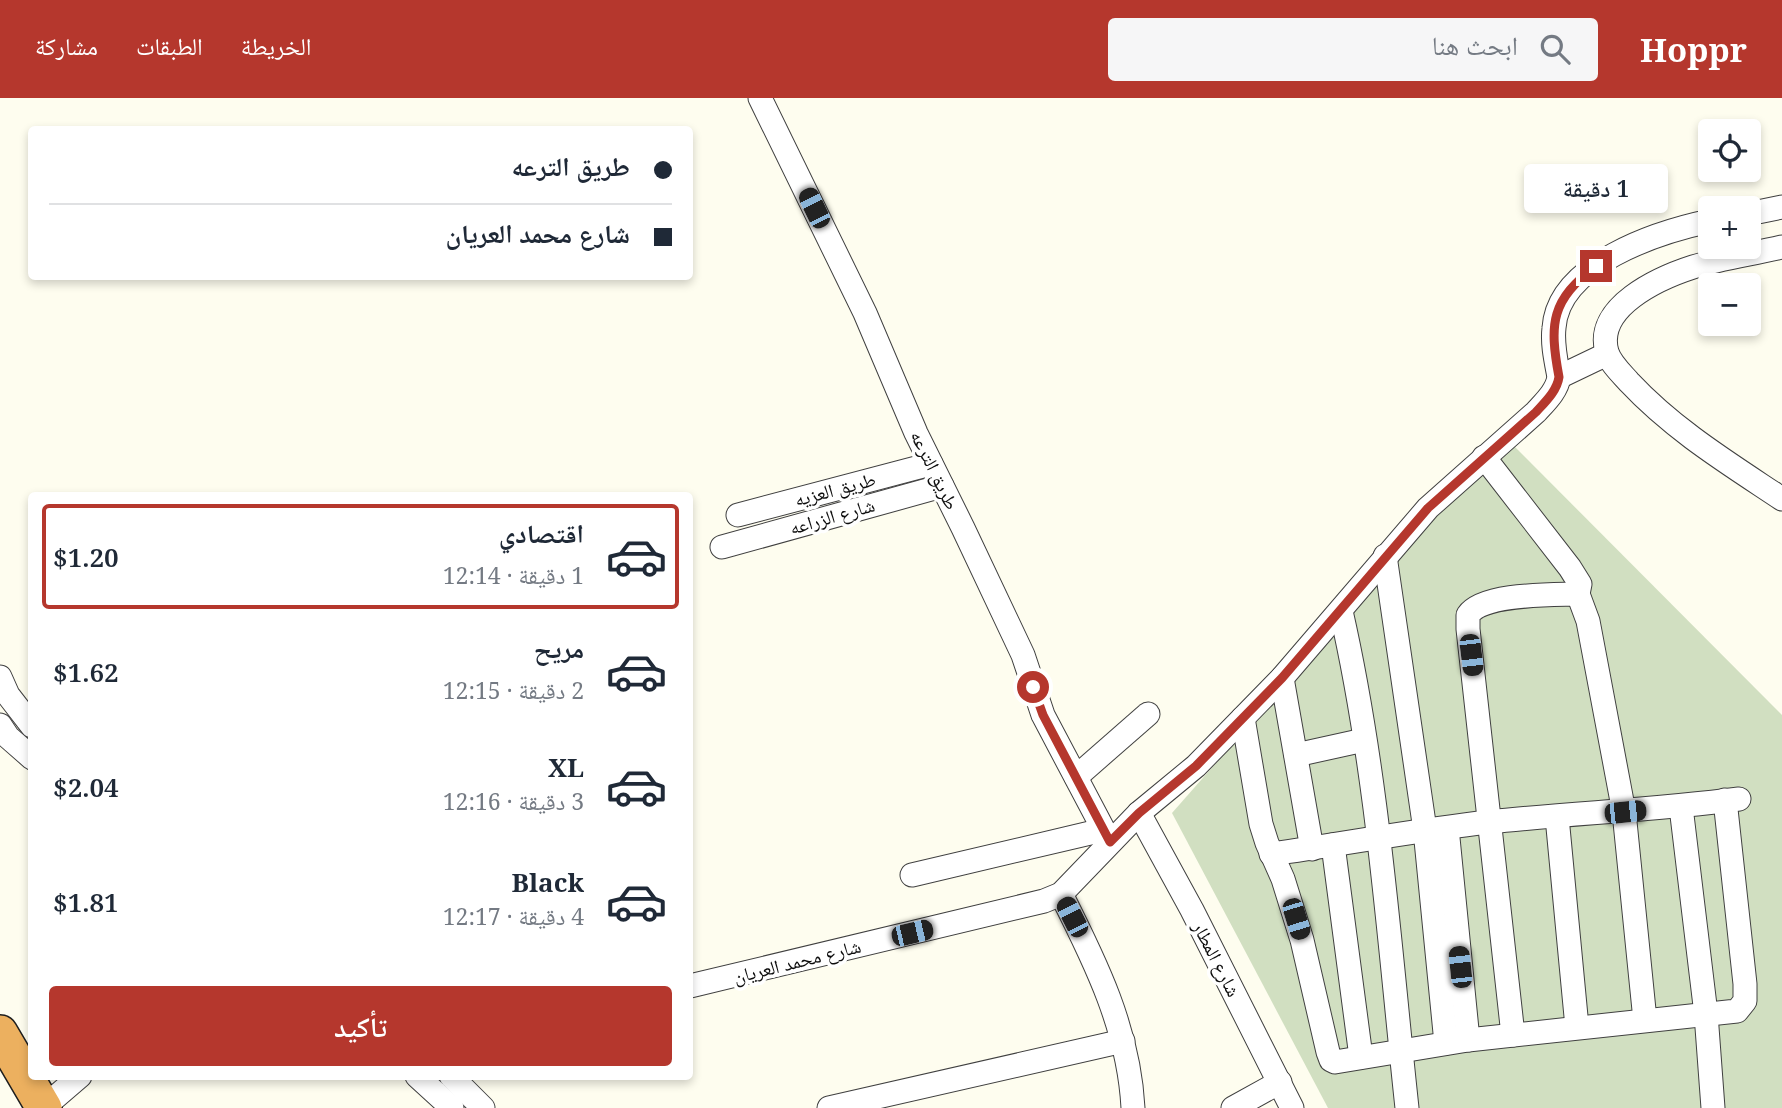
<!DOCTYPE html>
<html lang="ar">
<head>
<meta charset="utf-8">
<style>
  :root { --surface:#fff; --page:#f6f6f7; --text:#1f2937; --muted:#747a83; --line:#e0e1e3; --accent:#b5372d }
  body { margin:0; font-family:"Noto Serif","Noto Naskh Arabic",serif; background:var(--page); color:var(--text); direction:rtl; height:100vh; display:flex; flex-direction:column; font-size:26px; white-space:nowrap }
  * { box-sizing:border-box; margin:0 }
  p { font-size:23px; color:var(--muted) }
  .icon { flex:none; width:38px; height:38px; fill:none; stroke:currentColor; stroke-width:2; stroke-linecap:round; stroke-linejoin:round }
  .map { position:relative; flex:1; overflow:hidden; direction:ltr }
  .side { position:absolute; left:28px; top:394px; width:665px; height:588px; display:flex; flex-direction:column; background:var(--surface); border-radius:7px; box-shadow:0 4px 10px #0003; direction:rtl }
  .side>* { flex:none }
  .hud { position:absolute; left:28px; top:28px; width:665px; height:154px; border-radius:7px; box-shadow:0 4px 10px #0003; direction:rtl; display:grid; align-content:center; height:154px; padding:0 21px; background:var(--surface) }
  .fabs { position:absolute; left:1698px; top:21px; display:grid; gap:14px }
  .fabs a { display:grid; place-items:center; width:63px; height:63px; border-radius:7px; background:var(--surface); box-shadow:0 4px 10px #0003; font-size:35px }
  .end { position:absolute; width:32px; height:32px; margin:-16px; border:9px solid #b5372d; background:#fff; box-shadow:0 0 0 4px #fff }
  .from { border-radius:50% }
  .bubble { position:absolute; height:49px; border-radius:7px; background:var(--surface); box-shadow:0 4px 10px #0003; font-size:23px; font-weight:600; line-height:49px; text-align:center; direction:rtl }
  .car { position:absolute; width:21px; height:42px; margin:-21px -10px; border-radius:9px; box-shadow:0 0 5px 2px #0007; background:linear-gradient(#222 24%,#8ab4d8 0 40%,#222 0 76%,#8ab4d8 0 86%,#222 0) }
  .hud b { display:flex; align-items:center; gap:24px; height:66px; font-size:26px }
  .hud b+b { border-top:2px solid var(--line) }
  .hud i { width:18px; height:18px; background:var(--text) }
  ul { padding:12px 0 0; list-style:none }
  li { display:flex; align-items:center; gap:21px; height:105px; margin:0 14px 10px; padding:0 7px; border:4px solid transparent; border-radius:7px }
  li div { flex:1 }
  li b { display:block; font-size:26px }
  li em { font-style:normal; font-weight:600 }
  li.on { border-color:var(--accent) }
  li>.icon { width:63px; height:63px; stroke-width:1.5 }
  .cta { display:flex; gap:14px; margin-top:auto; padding:14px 21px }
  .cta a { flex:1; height:80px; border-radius:7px; background:var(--accent); color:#fff; font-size:28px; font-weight:600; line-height:80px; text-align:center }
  header { display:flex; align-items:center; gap:42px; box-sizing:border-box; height:98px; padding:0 35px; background:var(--accent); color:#fff }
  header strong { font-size:33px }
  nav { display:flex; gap:38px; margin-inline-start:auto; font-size:24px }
  .search { width:490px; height:63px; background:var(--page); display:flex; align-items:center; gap:18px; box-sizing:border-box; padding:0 24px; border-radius:7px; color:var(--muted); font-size:26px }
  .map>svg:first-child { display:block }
</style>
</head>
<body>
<header>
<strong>Hoppr</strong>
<div class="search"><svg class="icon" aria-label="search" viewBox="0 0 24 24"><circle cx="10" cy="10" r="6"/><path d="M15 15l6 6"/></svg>ابحث هنا</div>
<nav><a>الخريطة</a><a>الطبقات</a><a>مشاركة</a></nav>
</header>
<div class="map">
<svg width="1782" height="1010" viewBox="0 0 1782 1010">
  <rect width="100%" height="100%" fill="#fefdef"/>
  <path fill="#d1dfc1" d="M1515,349L1782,617V1010H1328L1172,715L1422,431L1485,368Z"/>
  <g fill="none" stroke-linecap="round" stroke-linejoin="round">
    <defs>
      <g id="minor">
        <path d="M760,0L865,215L916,335L963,430L1023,557L1043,617L1110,744"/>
        <path d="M1748,116L1782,109"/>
        <path d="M1782,149C1753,156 1722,160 1693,169C1659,180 1594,209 1607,254C1610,265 1622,276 1629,284C1674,332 1728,365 1782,401"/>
        <path d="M1559,279L1607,256"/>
        <path d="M1484,359L1570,470L1580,486L1578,496L1588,523L1624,714L1645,922"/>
        <path d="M738,417L931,366"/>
        <path d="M722,449L942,388"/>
        <path d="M1385,458L1425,732L1446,945"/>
        <path d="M1341,513C1378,676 1389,844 1407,1010"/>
        <path d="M0,579L8,597L32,628"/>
        <path d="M1282,580L1312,751"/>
        <path d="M1243,620L1261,726L1267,745L1283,781L1302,842L1328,954L1331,962L1335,964L1468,942L1737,913L1745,903V886L1725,702"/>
        <path d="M0,627L8,639L32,660"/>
        <path d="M1296,657L1364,642"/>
        <path d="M1076,679L1148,616"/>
        <path d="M1681,709L1706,916L1713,1010"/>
        <path d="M1139,715L1192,812L1292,1010"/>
        <path d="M1557,719L1577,929"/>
        <path d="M1447,730L1468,942"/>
        <path d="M1333,747L1361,959"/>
        <path d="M1271,756C1344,746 1416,732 1489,724C1572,715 1656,712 1739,701"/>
        <path d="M912,777L1103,732"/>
        <path d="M1061,796C1096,865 1129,932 1133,1010"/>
        <path d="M690,888L1044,803L1061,796L1139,715L1196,668L1282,580L1428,410L1536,314C1545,304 1557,293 1559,279C1556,263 1552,246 1554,230C1558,166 1658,134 1710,123"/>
        <path d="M1513,937L1468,531V517C1483,495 1552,497 1578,496"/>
        <path d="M417,978L452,1010"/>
        <path d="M451,978L483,1010"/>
        <path d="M44,1009L80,978"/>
        <path d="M829,1010L1123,943"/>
        <path d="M1233,1010L1280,984"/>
      </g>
      <path id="highway" d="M0,935L44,1010"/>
    </defs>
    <use href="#minor" stroke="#404040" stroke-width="25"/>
    <use href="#highway" stroke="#1e1e1e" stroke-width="38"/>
    <use href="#minor" stroke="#fff" stroke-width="23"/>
    <use href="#highway" stroke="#ecb05f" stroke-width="35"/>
  </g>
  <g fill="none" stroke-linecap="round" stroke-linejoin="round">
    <path stroke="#b5372d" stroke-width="9" d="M1033,589L1043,617L1110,744L1139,715L1196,668L1282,580L1428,410L1536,314C1545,304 1557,293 1559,279C1549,225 1551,202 1596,168"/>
  </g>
  <g text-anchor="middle" stroke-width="7" stroke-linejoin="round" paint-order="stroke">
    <g font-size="19" fill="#0d0d0d" stroke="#fff">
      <text transform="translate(935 372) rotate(64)" y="7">طريق الترعه</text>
      <text transform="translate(835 391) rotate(-15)" y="7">طريق العزيه</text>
      <text transform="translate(832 418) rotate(-16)" y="7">شارع الزراعه</text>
      <text transform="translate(1217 861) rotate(63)" y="7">شارع المطار</text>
      <text transform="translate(797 863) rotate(-14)" y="7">شارع محمد العريان</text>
    </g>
  </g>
</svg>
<div class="fabs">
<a><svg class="icon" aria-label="locate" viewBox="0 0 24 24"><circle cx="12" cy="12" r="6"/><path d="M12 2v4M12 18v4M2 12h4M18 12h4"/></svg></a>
<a>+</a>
<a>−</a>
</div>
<i class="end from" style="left:1033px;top:589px"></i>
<i class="end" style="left:1596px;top:168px"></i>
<div class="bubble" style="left:1524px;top:66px;width:144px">1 دقيقة</div>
<i class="car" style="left:814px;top:110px;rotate:334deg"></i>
<i class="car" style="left:1471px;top:557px;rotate:173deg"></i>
<i class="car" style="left:1625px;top:714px;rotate:84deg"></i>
<i class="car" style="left:1072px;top:819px;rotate:333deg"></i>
<i class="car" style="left:1296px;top:821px;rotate:163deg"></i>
<i class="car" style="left:912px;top:835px;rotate:77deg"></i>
<i class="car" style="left:1460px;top:869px;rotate:354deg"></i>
<div class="hud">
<b><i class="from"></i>طريق الترعه</b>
<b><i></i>شارع محمد العريان</b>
</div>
<section class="side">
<ul>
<li class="on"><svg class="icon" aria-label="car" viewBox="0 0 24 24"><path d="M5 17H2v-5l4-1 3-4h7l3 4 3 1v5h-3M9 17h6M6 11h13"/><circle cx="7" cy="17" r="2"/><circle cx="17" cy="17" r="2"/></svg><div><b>اقتصادي</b><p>1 دقيقة · 12:14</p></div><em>$1.20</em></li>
<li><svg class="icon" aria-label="car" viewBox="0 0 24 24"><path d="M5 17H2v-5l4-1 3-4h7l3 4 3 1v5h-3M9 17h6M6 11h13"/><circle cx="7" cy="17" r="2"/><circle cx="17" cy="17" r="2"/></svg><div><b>مريح</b><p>2 دقيقة · 12:15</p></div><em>$1.62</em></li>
<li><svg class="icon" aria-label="car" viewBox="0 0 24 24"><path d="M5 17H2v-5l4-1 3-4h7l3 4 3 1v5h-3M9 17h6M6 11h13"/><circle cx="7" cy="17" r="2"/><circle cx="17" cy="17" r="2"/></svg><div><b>XL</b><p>3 دقيقة · 12:16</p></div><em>$2.04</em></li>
<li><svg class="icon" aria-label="car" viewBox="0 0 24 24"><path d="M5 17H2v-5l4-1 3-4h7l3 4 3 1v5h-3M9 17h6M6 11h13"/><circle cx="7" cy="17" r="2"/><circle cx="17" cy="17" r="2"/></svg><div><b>Black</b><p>4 دقيقة · 12:17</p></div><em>$1.81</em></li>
</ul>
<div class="cta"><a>تأكيد</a></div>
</section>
</div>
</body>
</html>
